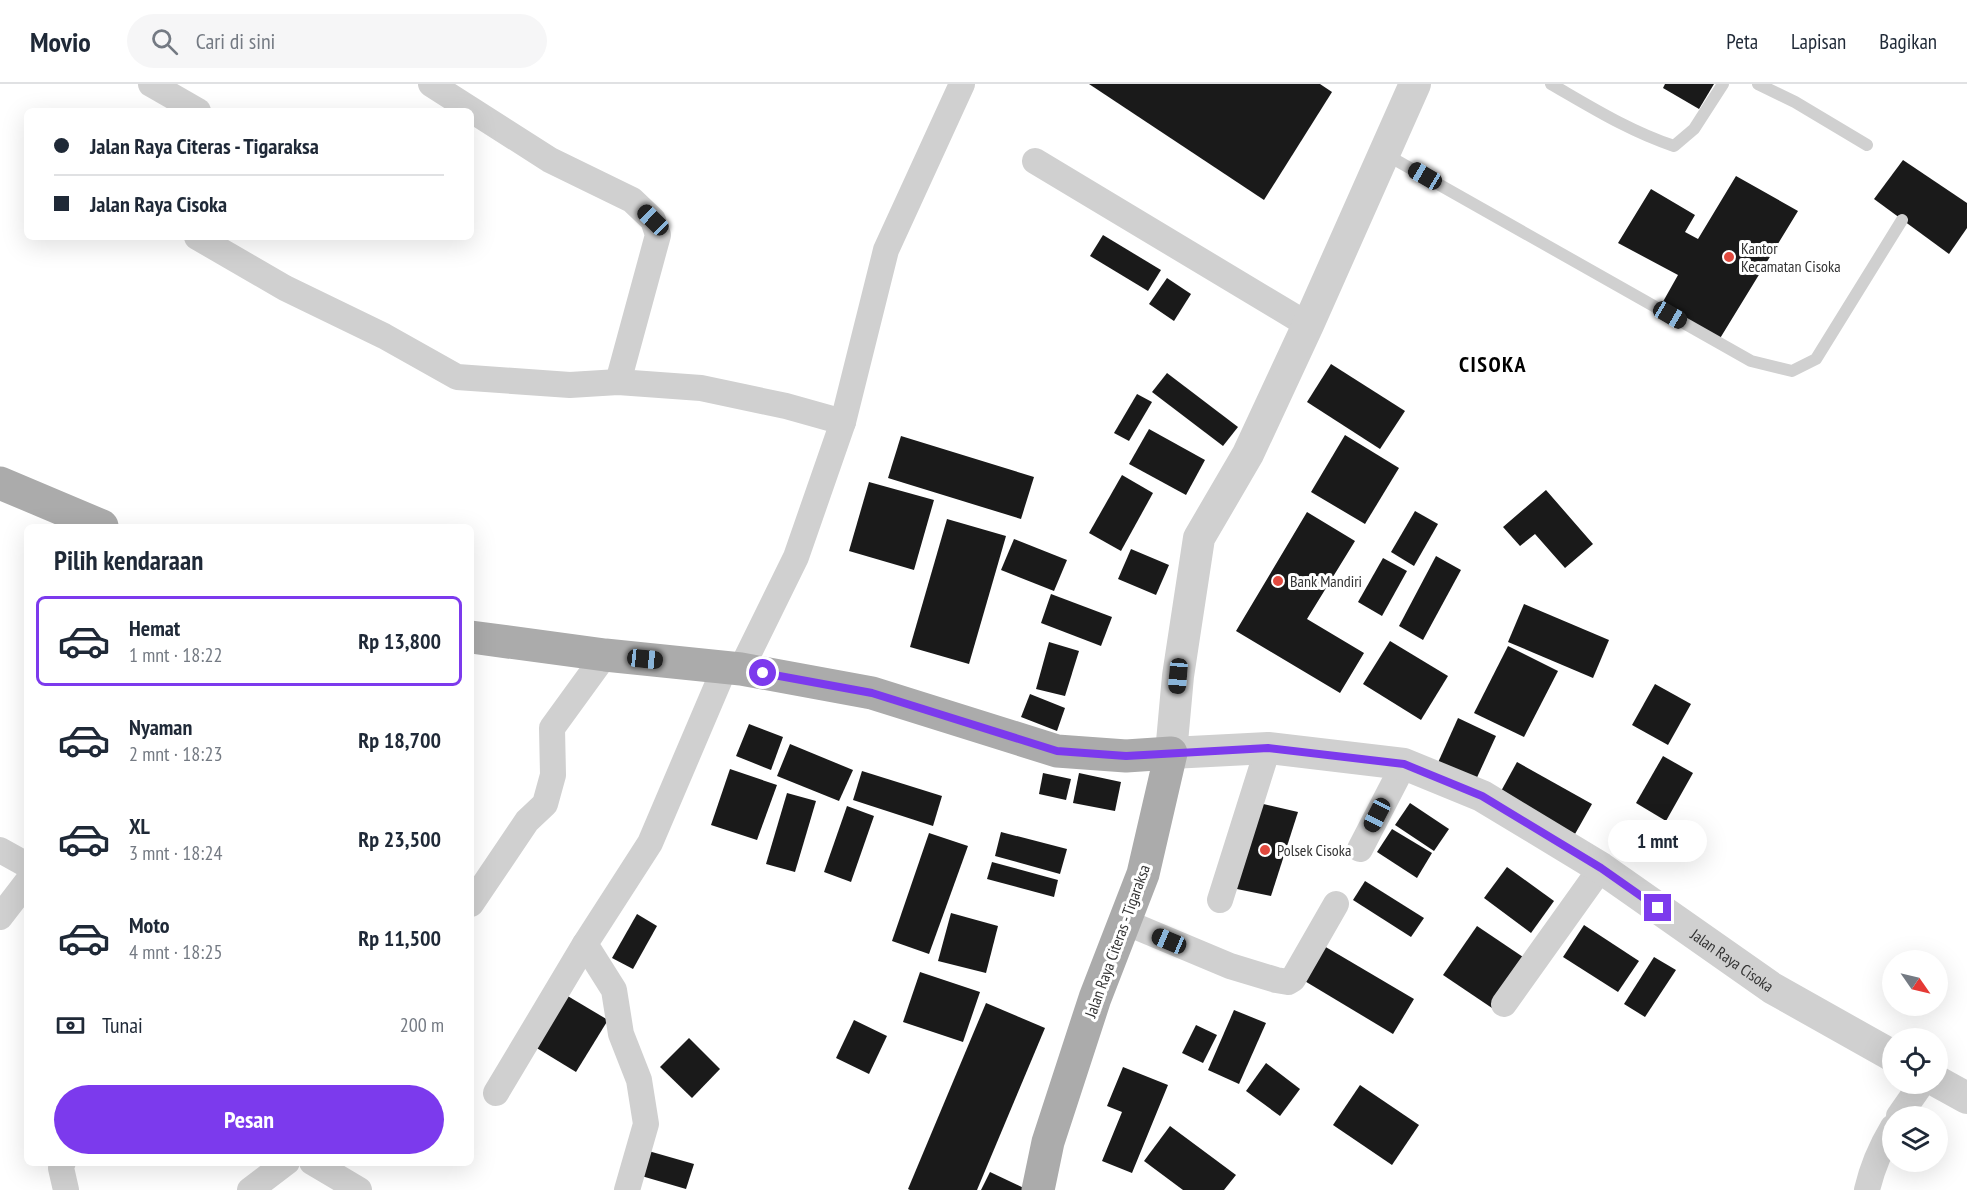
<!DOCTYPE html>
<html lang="id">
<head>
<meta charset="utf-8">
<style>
  :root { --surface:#fff; --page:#f6f6f7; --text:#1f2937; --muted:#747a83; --line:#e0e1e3; --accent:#7c3aed }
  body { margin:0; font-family:"PT Sans Narrow",sans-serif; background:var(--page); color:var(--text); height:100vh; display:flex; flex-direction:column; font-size:22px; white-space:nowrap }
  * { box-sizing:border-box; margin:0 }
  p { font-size:20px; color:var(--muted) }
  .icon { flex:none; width:33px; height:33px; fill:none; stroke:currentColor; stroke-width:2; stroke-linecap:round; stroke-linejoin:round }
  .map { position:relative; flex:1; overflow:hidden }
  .side { position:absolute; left:24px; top:440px; width:450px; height:642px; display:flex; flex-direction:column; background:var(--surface); border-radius:9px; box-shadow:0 6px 24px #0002 }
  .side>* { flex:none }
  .banner { position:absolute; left:24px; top:24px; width:450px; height:132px; border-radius:9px; box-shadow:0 6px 24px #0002; display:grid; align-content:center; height:132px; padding:0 30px; background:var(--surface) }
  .needle { width:39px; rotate:124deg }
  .controls { position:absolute; left:1882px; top:866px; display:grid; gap:12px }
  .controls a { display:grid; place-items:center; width:66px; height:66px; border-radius:50%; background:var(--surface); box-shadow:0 6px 24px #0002; font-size:30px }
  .end { position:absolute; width:27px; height:27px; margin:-14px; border:8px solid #7c3aed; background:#fff; box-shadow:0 0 0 3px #fff }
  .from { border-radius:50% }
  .bubble { position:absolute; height:42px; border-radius:21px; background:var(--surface); box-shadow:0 6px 24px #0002; font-size:20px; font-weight:700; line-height:42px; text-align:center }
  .car { position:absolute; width:18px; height:36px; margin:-18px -9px; border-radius:8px; box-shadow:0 0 4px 2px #0007; background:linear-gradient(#222 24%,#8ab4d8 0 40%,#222 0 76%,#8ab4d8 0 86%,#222 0) }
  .banner b { display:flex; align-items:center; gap:21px; height:57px; font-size:22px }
  .banner b+b { border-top:2px solid var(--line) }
  .banner i { width:15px; height:15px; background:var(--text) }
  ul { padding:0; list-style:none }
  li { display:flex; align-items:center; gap:18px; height:90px; margin:0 12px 9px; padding:0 18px; border:3px solid transparent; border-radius:9px }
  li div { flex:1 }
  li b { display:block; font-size:22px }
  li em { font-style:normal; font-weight:700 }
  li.on { border-color:var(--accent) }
  li>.icon { width:54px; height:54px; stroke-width:1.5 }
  h2 { padding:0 30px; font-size:27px; line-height:72px }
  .pay { display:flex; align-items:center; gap:15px; height:66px; padding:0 30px; font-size:22px }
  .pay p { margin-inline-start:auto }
  .action { display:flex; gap:12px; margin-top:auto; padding:12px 30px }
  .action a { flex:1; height:69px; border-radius:36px; background:var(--accent); color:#fff; font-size:24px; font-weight:700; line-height:69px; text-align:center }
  header { display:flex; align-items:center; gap:36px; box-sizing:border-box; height:84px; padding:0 30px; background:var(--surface); border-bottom:2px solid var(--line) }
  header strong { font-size:28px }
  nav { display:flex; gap:33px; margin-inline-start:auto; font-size:21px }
  .search { width:420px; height:54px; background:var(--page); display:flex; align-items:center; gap:15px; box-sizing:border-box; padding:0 21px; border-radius:33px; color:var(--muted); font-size:22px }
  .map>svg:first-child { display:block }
</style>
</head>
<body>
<header>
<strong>Movio</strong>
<div class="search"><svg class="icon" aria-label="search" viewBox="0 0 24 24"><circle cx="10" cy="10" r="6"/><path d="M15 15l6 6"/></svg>Cari di sini</div>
<nav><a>Peta</a><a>Lapisan</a><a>Bagikan</a></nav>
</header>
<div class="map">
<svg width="1967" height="1106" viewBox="0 0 1967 1106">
  <rect width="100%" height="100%" fill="#fff"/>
  <g fill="#1a1a1a">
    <path d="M1089,0H1320L1332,8L1264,116Z"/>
    <path d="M1665,0H1714L1699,25L1663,4Z"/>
    <path d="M1903,76L1967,119V144L1949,170L1874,115Z"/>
    <path d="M1736,92L1798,127L1719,256L1660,223L1678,191L1618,159L1651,105L1695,131L1685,148L1698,155Z"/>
    <path d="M1103,151L1161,186L1148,207L1090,172Z"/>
    <path d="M1167,194L1191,210L1174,237L1149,220Z"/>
    <path d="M1331,280L1405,327L1380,365L1307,318Z"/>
    <path d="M1167,289L1238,343L1223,362L1152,308Z"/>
    <path d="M1137,310L1152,318L1129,357L1114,349Z"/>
    <path d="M1149,345L1205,376L1186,411L1129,380Z"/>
    <path d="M1345,351L1399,384L1365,440L1311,408Z"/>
    <path d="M901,352L1034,393L1021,435L888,394Z"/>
    <path d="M1122,391L1153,409L1121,467L1089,449Z"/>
    <path d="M869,398L934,416L914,486L849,467Z"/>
    <path d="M1546,406L1593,460L1565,484L1535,450L1520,462L1503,443Z"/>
    <path d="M1415,427L1438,440L1414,482L1391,468Z"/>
    <path d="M1307,428L1355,457L1307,535L1364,569L1340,609L1236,547Z"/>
    <path d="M947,435L1006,452L969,580L910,563Z"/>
    <path d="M1014,455L1067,476L1054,507L1001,486Z"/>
    <path d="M1131,465L1169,481L1156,511L1118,495Z"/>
    <path d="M1436,472L1461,486L1423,556L1399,542Z"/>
    <path d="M1383,474L1407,487L1382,532L1358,518Z"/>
    <path d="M1051,510L1112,533L1101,562L1041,539Z"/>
    <path d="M1524,520L1609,556L1593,594L1508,558Z"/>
    <path d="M1390,557L1448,592L1421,636L1363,600Z"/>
    <path d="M1049,558L1079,567L1065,612L1036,605Z"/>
    <path d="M1508,562L1558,587L1524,653L1474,629Z"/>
    <path d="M1655,600L1691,620L1668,661L1632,641Z"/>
    <path d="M1030,610L1065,624L1057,647L1021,633Z"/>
    <path d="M1458,634L1496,652L1474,700L1436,683Z"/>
    <path d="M749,640L783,653L771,686L736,672Z"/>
    <path d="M790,660L853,686L839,717L777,692Z"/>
    <path d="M1663,672L1693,689L1666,737L1636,719Z"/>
    <path d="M1517,678L1592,720L1575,750L1500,709Z"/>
    <path d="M730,685L777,701L757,756L711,741Z"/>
    <path d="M862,687L942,712L933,742L853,716Z"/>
    <path d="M1043,689L1071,695L1066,716L1039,710Z"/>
    <path d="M1079,689L1121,698L1115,727L1073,719Z"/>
    <path d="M787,709L816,717L795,788L766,780Z"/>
    <path d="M1259,719L1298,728L1271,812L1232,804Z"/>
    <path d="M1410,719L1449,745L1434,767L1395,741Z"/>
    <path d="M847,722L874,732L851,798L824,788Z"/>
    <path d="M1392,745L1432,769L1417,794L1377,768Z"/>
    <path d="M1001,748L1067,765L1060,790L995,772Z"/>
    <path d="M929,749L968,762L929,870L892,857Z"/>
    <path d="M992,778L1058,796L1054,813L987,795Z"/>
    <path d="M1507,783L1554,817L1531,849L1484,814Z"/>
    <path d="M1365,797L1424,834L1411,853L1353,816Z"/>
    <path d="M951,829L998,842L986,889L938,877Z"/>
    <path d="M637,830L657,842L633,885L612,874Z"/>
    <path d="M1584,841L1639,877L1618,908L1563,873Z"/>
    <path d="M1477,842L1526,875L1492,924L1443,891Z"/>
    <path d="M1324,862L1414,915L1393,950L1303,896Z"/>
    <path d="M1654,873L1676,886L1645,933L1624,920Z"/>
    <path d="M920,888L980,908L963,958L903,938Z"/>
    <path d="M566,911L608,936L576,988L535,963Z"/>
    <path d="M986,919L1045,944L977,1106H910L908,1105Z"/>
    <path d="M1234,926L1266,939L1239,1000L1208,986Z"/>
    <path d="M854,936L887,952L869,990L836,974Z"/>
    <path d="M1196,941L1217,951L1203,979L1182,969Z"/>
    <path d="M689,954L720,985L692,1014L660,983Z"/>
    <path d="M1266,979L1300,1005L1280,1032L1246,1007Z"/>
    <path d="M1123,983L1168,1001L1132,1089L1102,1077L1122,1028L1107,1022Z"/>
    <path d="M1360,1001L1419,1041L1392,1081L1333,1041Z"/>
    <path d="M1170,1042L1236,1091L1224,1106H1183L1144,1077Z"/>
    <path d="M645,1066L694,1080L686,1105L638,1091Z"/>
    <path d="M990,1088L1028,1106H981Z"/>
  </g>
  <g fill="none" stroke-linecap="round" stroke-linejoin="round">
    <g stroke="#d0d0d0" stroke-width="12">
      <path d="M1551,0C1591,23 1629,47 1674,62L1694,45L1723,0"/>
      <path d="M1758,0L1795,18L1867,61"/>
      <path d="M1385,70L1751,277L1792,287L1816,275L1902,136"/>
    </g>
    <g stroke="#d0d0d0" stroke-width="26">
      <path d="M151,0L198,27"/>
      <path d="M431,0L550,76L632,116L653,136L658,151L618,298"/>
      <path d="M1035,77L1308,241"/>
      <path d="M197,153L285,204L384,252L457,293L570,301L618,298L701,304L786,322L843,338"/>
      <path d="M741,585L796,473L843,338L886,166L962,0"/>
      <path d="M1360,765L1404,680"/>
      <path d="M0,766L27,781"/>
      <path d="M1220,816L1268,664"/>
      <path d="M471,820L527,737L545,720L553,691L552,644L605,571"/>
      <path d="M0,833L27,798"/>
      <path d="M1125,838L1230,882L1276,896L1288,898L1293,895L1336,820"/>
      <path d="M1504,920L1601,784"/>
      <path d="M496,1009L585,860"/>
      <path d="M1899,1032L1922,999"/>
      <path d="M63,1078L61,1084L66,1106"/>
      <path d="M312,1078L359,1106"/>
      <path d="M250,1106L287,1078"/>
      <path d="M627,1106L646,1040L639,996L621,950L614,906L585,860L650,759L725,583"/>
      <path d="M1867,1106C1872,1084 1881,1063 1893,1043"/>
    </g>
    <g stroke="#d0d0d0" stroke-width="32">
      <path id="s1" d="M1415,0L1308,241L1248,370L1199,454L1178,592L1171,669L1268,664L1404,680L1482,712L1601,784L1772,904L1893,972"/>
      <path d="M1938,998L1967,1014"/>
    </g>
    <g stroke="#ababab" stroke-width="33">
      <path d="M0,399L102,442"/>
      <path d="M471,553L605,571L741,585L872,609L1057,667L1126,672L1171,669L1143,790L1095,914L1048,1058L1038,1106"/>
    </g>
  </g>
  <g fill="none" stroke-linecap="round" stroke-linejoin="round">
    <path stroke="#7c3aed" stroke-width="8" d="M763,589L872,609L1057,667L1126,672L1268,664L1404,680L1482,712L1601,784L1658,824"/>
  </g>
  <g fill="#e1493e" stroke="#fff" stroke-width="2">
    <circle cx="1729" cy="173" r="6"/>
    <circle cx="1278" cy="497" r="6"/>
    <circle cx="1265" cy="766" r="6"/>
  </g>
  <g text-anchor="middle" stroke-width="6" stroke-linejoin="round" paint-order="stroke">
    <g font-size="16" fill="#333" stroke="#fff" text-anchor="start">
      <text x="1741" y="170">Kantor<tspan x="1741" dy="18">Kecamatan Cisoka</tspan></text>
      <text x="1290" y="503">Bank Mandiri</text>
      <text x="1277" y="772">Polsek Cisoka</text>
    </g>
    <g font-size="16" fill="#333" stroke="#fff">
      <text transform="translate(1117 857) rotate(-70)" y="6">Jalan Raya Citeras - Tigaraksa</text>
      <text dy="6" stroke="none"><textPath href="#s1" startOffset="1338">Jalan Raya Cisoka</textPath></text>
    </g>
    <g font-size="22" font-weight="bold" letter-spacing="1.5" fill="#000" stroke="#fff">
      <text x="1493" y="288">CISOKA</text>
    </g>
  </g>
</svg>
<div class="controls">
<a><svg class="needle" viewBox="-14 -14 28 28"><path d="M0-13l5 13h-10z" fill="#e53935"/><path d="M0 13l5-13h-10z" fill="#747a83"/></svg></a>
<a><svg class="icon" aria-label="locate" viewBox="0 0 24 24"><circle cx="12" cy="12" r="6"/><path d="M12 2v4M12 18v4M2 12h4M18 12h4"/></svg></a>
<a><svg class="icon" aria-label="layers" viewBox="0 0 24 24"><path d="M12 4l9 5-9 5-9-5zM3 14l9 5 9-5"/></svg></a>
</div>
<i class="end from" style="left:763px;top:589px"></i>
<i class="end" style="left:1658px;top:824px"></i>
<div class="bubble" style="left:1608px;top:736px;width:99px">1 mnt</div>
<i class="car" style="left:1425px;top:92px;rotate:300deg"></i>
<i class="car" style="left:653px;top:136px;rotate:314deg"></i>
<i class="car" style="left:1670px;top:231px;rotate:120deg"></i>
<i class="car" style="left:645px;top:575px;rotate:96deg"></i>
<i class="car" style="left:1178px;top:592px;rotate:185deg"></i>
<i class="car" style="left:1377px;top:731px;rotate:207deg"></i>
<i class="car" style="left:1169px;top:857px;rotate:293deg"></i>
<div class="banner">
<b><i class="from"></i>Jalan Raya Citeras - Tigaraksa</b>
<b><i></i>Jalan Raya Cisoka</b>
</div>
<section class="side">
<h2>Pilih kendaraan</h2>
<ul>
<li class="on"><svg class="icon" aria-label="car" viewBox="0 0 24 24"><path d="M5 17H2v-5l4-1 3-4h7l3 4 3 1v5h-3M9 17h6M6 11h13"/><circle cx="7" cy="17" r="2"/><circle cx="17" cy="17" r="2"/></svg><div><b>Hemat</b><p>1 mnt · 18:22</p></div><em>Rp 13,800</em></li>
<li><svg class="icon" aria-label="car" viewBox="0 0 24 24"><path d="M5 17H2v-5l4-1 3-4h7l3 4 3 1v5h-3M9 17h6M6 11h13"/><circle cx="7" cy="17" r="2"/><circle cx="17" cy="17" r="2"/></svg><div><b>Nyaman</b><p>2 mnt · 18:23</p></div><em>Rp 18,700</em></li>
<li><svg class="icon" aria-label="car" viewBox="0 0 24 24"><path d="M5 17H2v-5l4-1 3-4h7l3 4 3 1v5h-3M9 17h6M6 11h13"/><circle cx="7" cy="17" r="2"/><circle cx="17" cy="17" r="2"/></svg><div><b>XL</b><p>3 mnt · 18:24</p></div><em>Rp 23,500</em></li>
<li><svg class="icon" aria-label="car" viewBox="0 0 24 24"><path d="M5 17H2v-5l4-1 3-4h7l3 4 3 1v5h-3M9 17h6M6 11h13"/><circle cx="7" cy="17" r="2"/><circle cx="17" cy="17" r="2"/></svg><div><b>Moto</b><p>4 mnt · 18:25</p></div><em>Rp 11,500</em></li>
</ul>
<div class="pay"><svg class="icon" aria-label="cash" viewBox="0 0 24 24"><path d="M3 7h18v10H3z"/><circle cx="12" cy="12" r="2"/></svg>Tunai<p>200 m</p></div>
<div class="action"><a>Pesan</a></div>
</section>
</div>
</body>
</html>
